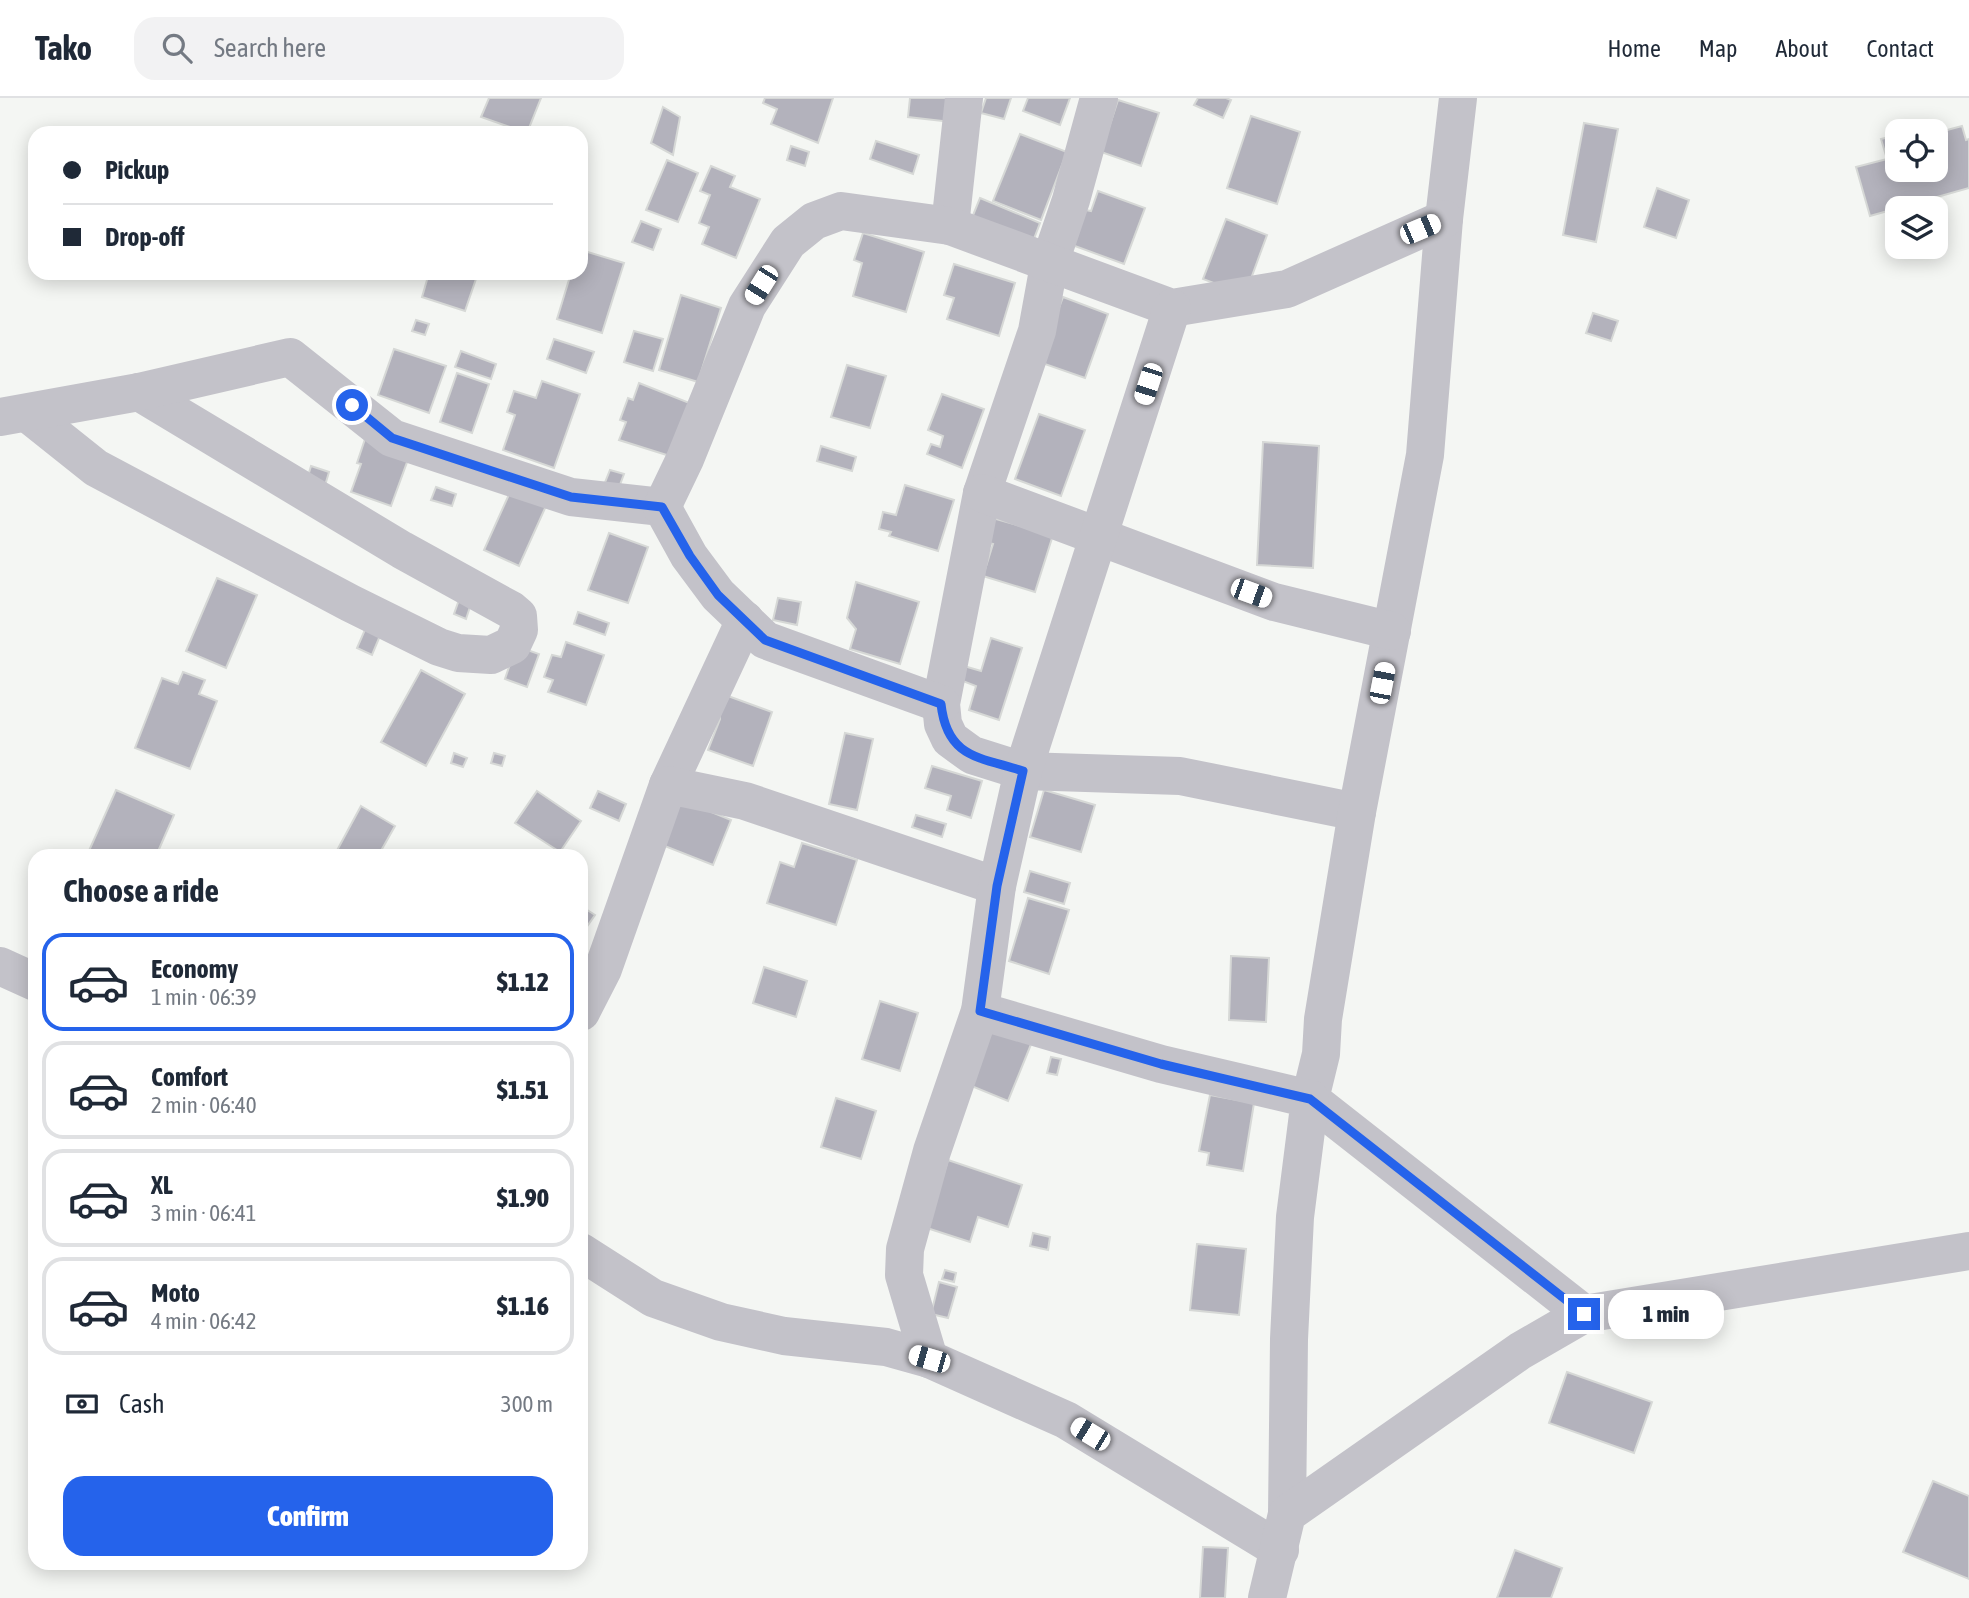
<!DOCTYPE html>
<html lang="en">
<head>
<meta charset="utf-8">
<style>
  :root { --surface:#fff; --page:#f2f2f3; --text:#1f2937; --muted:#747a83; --line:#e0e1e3; --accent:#2563eb }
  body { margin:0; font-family:"Asap Condensed",sans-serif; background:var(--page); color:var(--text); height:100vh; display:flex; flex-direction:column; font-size:26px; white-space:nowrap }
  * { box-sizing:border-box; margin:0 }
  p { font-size:23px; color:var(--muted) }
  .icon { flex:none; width:38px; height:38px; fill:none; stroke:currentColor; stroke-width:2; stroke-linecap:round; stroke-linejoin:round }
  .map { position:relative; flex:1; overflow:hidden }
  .panel { position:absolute; left:28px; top:751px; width:560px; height:721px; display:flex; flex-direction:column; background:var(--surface); border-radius:21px; box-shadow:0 4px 18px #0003 }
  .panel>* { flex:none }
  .hud { position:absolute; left:28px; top:28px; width:560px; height:154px; border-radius:21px; box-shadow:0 4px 18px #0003; display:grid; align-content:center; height:154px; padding:0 35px; background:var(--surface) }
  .fabs { position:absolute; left:1885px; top:21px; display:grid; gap:14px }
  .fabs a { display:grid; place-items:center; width:63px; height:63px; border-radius:14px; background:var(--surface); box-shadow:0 4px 18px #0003; font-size:35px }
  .end { position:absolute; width:32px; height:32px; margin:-16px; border:9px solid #2563eb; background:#fff; box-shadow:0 0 0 4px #fff }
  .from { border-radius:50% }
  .bubble { position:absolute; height:49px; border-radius:21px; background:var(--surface); box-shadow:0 4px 18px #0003; font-size:23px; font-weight:800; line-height:49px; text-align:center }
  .car { position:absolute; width:21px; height:42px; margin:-21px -10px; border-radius:9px; box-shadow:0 0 5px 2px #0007; background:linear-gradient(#fff 24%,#345 0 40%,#fff 0 76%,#345 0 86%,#fff 0) }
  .hud b { display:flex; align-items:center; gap:24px; height:66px; font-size:26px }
  .hud b+b { border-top:2px solid var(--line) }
  .hud i { width:18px; height:18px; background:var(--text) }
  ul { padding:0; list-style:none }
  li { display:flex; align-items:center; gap:21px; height:98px; margin:0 14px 10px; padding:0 21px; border:4px solid var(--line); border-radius:21px }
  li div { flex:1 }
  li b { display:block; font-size:26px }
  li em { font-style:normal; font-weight:800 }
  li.selected { border-color:var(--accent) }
  li>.icon { width:63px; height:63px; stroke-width:1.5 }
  h2 { padding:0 35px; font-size:32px; line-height:84px }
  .pay { display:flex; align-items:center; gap:18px; height:77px; padding:0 35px; font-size:26px }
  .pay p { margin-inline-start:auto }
  .primary-button { display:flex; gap:14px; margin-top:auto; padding:14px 35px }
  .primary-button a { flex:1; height:80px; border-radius:21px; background:var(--accent); color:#fff; font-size:28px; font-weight:800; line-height:80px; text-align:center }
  header { display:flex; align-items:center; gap:42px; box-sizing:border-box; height:98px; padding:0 35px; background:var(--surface); border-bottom:2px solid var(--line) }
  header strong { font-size:33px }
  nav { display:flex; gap:38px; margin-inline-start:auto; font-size:24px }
  .search { width:490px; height:63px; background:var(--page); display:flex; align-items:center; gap:18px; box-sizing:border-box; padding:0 24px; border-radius:21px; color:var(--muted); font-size:26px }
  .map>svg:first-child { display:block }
</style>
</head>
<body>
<header>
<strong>Tako</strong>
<div class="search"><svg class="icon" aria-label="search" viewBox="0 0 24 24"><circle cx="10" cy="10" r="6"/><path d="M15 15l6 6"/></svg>Search here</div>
<nav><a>Home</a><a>Map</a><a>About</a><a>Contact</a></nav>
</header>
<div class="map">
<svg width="1969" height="1500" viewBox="0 0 1969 1500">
  <rect width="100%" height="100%" fill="#f4f6f3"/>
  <g fill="#b3b2bc" stroke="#d6d8d6" stroke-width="2">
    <path d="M489,0H541L527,35L481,19Z"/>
    <path d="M765,0H833L818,45L771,26L777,11L763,5Z"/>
    <path d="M910,0H953L951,24L908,19Z"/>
    <path d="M986,0H1011L1004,21L981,15Z"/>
    <path d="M1028,0H1070L1060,27L1023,13Z"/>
    <path d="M1198,0H1226L1231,2L1223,20L1194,7Z"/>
    <path d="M1118,2L1159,15L1141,68L1101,54Z"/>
    <path d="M663,9L680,19L673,57L651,45Z"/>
    <path d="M1251,18L1300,34L1277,106L1227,90Z"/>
    <path d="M1584,25L1618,31L1596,144L1563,137Z"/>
    <path d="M1962,28L1966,42L1969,41V90L1870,118L1856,69L1887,61L1881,41L1897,37V72H1936V49L1939,48L1936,35Z"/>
    <path d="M1020,36L1067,54L1041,122L993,103Z"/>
    <path d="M876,43L919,57L913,76L870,61Z"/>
    <path d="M791,48L809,54L805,68L787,62Z"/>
    <path d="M667,62L698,75L678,124L646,112Z"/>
    <path d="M711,68L735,78L730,89L760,101L736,160L702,146L709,129L699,125L710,97L700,93Z"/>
    <path d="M1657,90L1689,102L1676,140L1644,129Z"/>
    <path d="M1098,93L1145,110L1124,166L1064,144L1086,112L1091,113Z"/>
    <path d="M980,100L1040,125L1030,151L969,127Z"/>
    <path d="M1226,121L1267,137L1245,197L1203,181Z"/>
    <path d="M641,123L661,131L653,152L632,144Z"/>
    <path d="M863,135L924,154L906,214L853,198L862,165L854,162Z"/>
    <path d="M581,152L624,165L602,235L557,221L571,175H581Z"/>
    <path d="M954,166L1015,185L999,238L947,221L954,200L944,197Z"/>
    <path d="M429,175H478L465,213L422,199Z"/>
    <path d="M681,197L721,210L698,284L659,272Z"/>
    <path d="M1063,199L1108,216L1085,280L1039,264Z"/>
    <path d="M1593,215L1618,223L1611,243L1586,235Z"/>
    <path d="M416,222L429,226L425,237L412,233Z"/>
    <path d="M634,233L663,241L653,273L624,264Z"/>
    <path d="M554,241L594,254L586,275L547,261Z"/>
    <path d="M394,251L446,268L429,315L378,297Z"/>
    <path d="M461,253L496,266L491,281L455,269Z"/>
    <path d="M847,267L886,278L870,330L831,319Z"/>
    <path d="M457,275L489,286L472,335L440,324Z"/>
    <path d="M542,283L580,296L554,370L503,352L515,317L507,314L514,293L536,300Z"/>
    <path d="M639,285L692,306L673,359L619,342L626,324L620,322L628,300L633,302Z"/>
    <path d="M942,296L984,311L962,370L927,356L931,346L940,349L943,338L928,332Z"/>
    <path d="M1039,316L1085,332L1061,398L1015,381Z"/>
    <path d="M365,341L410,356L391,408L351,394L361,366L357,365Z"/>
    <path d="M1263,344L1319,348L1313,470L1257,467Z"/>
    <path d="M821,348L856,359L852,373L817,363Z"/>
    <path d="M311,368L329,374L324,391L306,385Z"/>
    <path d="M610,372L624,376L618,392L604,387Z"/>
    <path d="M905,387L954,402L938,453L889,438L891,434L879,431L883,414L896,417Z"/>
    <path d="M436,389L456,396L452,408L431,402Z"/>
    <path d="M511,392L546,408L519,468L484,452Z"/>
    <path d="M989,419L1053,437L1035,494L983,478L993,446L981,443Z"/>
    <path d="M609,435L648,449L628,505L588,492Z"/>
    <path d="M217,480L257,497L226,570L186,553Z"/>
    <path d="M856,484L919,504L900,566L850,551L856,531L847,520Z"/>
    <path d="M460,499L472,503L466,521L454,516Z"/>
    <path d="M778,500L801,504L797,527L773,522Z"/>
    <path d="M578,514L609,525L605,537L574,526Z"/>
    <path d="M367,527L382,533L372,557L357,550Z"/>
    <path d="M991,540L1022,550L999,622L969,612L976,588L960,582L964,568L981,573Z"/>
    <path d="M566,544L604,557L586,607L548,594L553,582L544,579L552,557L561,559Z"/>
    <path d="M516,548L539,556L527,589L505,581Z"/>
    <path d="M421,572L465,596L426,668L381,644Z"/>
    <path d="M183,574L205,582L199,596L217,603L190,671L135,650L162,580L178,586Z"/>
    <path d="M717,594L772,614L753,668L708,652L720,621Z"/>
    <path d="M845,635L873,641L857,712L829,706Z"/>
    <path d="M454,655L467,660L463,669L451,665Z"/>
    <path d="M494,655L505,658L502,668L491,665Z"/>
    <path d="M932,668L982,683L971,720L947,712L951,698L925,690Z"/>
    <path d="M116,692L174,717L156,758H95L88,755Z"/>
    <path d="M1044,692L1095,707L1081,754L1030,739Z"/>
    <path d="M537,693L581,723L560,754L515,725Z"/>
    <path d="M598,693L626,706L619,723L590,710Z"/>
    <path d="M675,699L731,722L713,767L657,745Z"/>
    <path d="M361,708L395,728L378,758H334Z"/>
    <path d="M916,717L946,726L942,739L912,729Z"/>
    <path d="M802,745L857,762L836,827L767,805L780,764L794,769Z"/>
    <path d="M1030,773L1070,785L1064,806L1024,794Z"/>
    <path d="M1028,800L1069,812L1049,876L1009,863Z"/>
    <path d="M581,808L595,817L581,837Z"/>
    <path d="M1231,858L1269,860L1266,924L1229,922Z"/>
    <path d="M764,869L807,883L796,919L753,905Z"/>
    <path d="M880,903L918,915L900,973L862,961Z"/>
    <path d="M996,923L1034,939L1008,1003L969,987Z"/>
    <path d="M1051,959L1061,961L1057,977L1047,975Z"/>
    <path d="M1210,997L1254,1005L1243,1073L1207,1067L1209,1055L1199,1053Z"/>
    <path d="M836,1000L876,1013L861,1061L821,1049Z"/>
    <path d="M948,1062L1022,1087L1008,1129L978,1119L970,1144L927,1130Z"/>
    <path d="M1033,1135L1050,1139L1048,1152L1030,1148Z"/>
    <path d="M1197,1146L1246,1151L1239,1217L1190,1212Z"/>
    <path d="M945,1172L956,1175L954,1184L942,1181Z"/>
    <path d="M939,1184L957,1189L948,1220L931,1216Z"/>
    <path d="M1567,1274L1652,1304L1634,1355L1549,1325Z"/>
    <path d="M1933,1383L1969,1398V1481L1903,1454Z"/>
    <path d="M1203,1449L1228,1450L1225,1500H1200Z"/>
    <path d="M1515,1452L1562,1470L1551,1500H1497Z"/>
  </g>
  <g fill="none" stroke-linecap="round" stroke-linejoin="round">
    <g stroke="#c3c2c9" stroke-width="38">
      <path d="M1099,0L1071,102L1049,167L1037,233L982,395L941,606L943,626L950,641L972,657L1023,673L1180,678L1357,714"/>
      <path d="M1458,0L1444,121L1425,357L1357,714L1323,921L1321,956L1310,1001L1584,1216"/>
      <path d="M950,128L964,0"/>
      <path d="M27,315L96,370L350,505L439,549L458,555L491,557L512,547L519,532L518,518L511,512L402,452L139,294"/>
      <path d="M0,319L139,294L290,259L392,340L571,399L662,409L689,458L718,497L765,542L941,606"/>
      <path d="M982,395L1274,504L1392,533"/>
      <path d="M662,409L685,361L747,208L788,144L814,123L841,113L950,128L1172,210L1287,191L1444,121"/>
      <path d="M668,687L745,522"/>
      <path d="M0,868L35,884"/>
      <path d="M980,913L1161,966L1310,1001L1295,1119L1289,1241L1287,1416"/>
      <path d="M581,914L603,871L668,687L745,703L997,788"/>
      <path d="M581,1154L653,1200L721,1224L784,1238L886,1249L929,1261L1066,1322L1280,1452"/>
      <path d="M929,1261L904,1177L905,1151L932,1053L980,913L997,788L1023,673L1172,210"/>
      <path d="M1267,1500L1287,1416L1520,1253L1584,1216L1969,1153"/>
    </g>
  </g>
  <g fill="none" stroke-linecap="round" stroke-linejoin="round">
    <path stroke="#2563eb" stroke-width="9" d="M352,307L392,340L571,399L662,409L690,458L718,497L765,542L941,606C947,660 979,659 1023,673L997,788L980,913L1161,966L1310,1001L1584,1216"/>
  </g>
</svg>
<div class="fabs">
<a><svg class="icon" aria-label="locate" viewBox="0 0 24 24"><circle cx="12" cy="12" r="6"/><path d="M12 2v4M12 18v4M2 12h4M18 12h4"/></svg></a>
<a><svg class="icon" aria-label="layers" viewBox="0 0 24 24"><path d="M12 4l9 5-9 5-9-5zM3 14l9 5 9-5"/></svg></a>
</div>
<i class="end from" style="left:352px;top:307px"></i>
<i class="end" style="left:1584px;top:1216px"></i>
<div class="bubble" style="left:1608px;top:1192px;width:116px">1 min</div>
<i class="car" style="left:1420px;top:131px;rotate:67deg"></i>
<i class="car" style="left:761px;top:187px;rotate:212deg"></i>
<i class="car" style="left:1148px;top:286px;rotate:198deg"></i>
<i class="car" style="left:1251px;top:495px;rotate:110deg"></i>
<i class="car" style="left:1382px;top:585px;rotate:11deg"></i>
<i class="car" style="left:929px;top:1261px;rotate:286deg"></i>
<i class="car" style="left:1090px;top:1336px;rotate:301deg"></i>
<div class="hud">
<b><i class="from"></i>Pickup</b>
<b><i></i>Drop-off</b>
</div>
<section class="panel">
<h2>Choose a ride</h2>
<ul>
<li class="selected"><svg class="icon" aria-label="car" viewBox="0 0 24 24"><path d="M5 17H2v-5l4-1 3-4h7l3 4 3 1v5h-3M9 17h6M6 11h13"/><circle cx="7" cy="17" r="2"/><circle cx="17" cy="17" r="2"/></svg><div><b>Economy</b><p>1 min · 06:39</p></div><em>$1.12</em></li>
<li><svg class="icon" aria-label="car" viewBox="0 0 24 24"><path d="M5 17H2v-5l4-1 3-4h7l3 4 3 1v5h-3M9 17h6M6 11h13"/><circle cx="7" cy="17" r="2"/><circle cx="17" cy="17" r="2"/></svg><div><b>Comfort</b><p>2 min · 06:40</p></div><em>$1.51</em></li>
<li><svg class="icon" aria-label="car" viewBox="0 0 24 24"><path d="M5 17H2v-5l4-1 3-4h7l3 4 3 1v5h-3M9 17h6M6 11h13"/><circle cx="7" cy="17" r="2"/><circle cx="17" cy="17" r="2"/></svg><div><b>XL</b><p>3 min · 06:41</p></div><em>$1.90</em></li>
<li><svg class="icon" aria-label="car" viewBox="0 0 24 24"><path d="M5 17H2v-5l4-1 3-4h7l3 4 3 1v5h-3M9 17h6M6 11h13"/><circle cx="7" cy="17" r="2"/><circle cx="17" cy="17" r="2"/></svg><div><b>Moto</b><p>4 min · 06:42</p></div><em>$1.16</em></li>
</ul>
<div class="pay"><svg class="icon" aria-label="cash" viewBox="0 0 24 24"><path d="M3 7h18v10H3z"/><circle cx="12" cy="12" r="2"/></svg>Cash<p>300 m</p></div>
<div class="primary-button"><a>Confirm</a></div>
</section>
</div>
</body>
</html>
